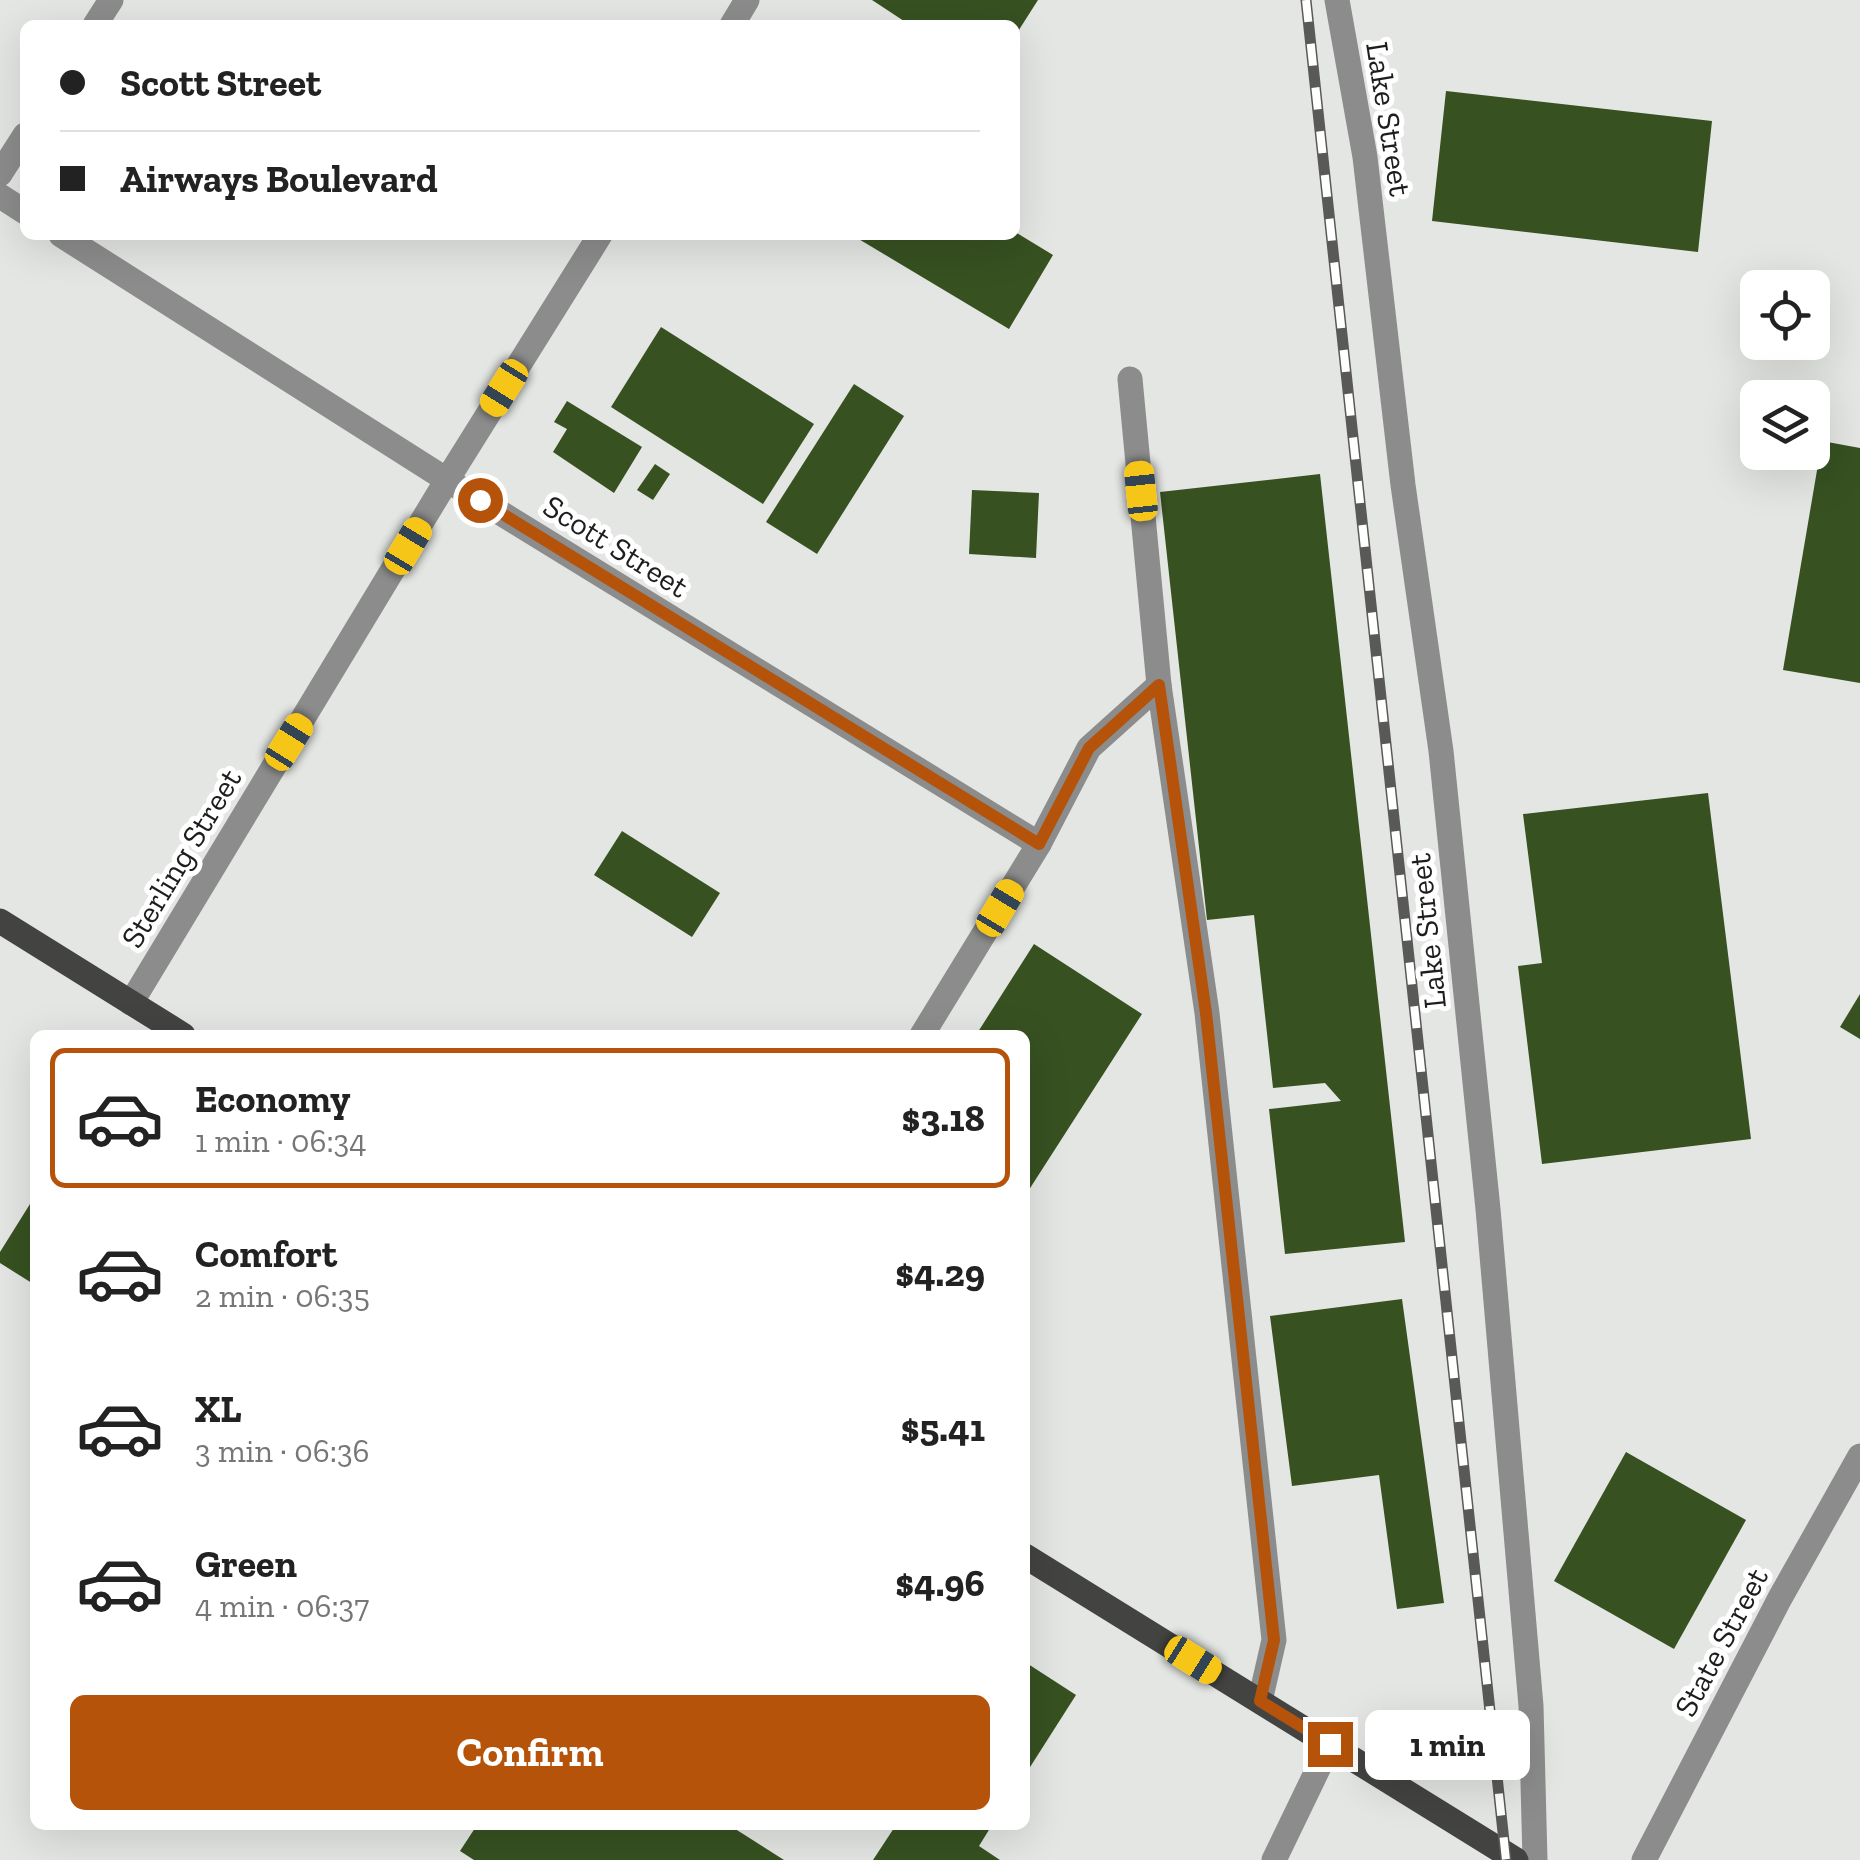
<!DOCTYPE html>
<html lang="en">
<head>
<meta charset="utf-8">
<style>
  :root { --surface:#fff; --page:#f6f6f6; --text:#222; --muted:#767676; --line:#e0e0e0; --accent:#b45309 }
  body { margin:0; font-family:"Zilla Slab",serif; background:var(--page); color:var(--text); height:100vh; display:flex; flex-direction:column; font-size:38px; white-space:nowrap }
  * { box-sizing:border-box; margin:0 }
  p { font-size:32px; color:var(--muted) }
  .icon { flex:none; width:55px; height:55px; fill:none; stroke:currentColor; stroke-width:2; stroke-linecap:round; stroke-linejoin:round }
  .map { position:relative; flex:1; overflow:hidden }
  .side { position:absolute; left:30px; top:1030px; width:1000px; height:800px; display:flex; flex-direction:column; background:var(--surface); border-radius:15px; box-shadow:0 10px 40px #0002 }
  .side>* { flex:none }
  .banner { position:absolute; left:20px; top:20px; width:1000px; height:220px; border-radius:15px; box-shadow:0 10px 40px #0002; display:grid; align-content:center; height:220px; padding:0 40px; background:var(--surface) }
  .fabs { position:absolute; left:1740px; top:270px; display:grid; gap:20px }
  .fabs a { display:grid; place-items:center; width:90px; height:90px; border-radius:15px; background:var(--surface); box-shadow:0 10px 40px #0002; font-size:50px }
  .end { position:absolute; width:45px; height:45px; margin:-22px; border:12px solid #b45309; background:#fff; box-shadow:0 0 0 5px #fff }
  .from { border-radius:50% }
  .bubble { position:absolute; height:70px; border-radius:15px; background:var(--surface); box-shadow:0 10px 40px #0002; font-size:32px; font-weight:700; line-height:70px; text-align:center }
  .car { position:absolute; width:30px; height:60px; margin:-30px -15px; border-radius:12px; box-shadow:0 0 8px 2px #0007; background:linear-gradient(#f5c518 24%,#345 0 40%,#f5c518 0 76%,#345 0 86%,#f5c518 0) }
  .banner b { display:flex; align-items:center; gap:35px; height:95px; font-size:38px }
  .banner b+b { border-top:2px solid var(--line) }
  .banner i { width:25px; height:25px; background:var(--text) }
  ul { padding:18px 0 0; list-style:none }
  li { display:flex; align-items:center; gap:30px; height:140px; margin:0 20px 15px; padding:0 20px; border:5px solid transparent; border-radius:15px }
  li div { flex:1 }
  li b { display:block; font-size:38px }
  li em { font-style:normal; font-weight:700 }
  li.selected { border-color:var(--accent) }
  li>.icon { width:90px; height:90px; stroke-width:1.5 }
  .cta { display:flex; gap:20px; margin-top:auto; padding:20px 40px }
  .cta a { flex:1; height:115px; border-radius:15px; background:var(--accent); color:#fff; font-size:40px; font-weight:700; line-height:115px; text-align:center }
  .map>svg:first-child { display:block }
</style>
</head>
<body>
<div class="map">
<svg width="1860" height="1860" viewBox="0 0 1860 1860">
  <rect width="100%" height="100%" fill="#e4e6e3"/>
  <g fill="#375121">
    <path d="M872,0H1038L1015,36V25H910Z"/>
    <path d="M1446,91L1712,121L1698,252L1432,221Z"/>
    <path d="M1015,232L1053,255L1009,329L852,235H1015Z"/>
    <path d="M661,327L814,424L763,504L611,407Z"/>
    <path d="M854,384L904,416L817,554L766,522Z"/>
    <path d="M567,401L642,447L614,493L553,452L567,429L554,422Z"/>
    <path d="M1822,441L1860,448V683L1783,670Z"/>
    <path d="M655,464L670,474L653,500L637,490Z"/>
    <path d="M1320,474L1405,1242L1285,1254L1269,1109L1341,1101L1325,1083L1273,1088L1254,915L1207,920L1160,492Z"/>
    <path d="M972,490L1039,493L1036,558L969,554Z"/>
    <path d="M1708,793L1751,1139L1542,1164L1518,966L1542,963L1523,814Z"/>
    <path d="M622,831L720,893L692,937L594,875Z"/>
    <path d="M1034,944L1142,1014L1025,1196V1035H976Z"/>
    <path d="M1860,994V1039L1840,1027Z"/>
    <path d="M35,1196V1285L0,1263V1252Z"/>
    <path d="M1402,1299L1444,1603L1397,1609L1379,1475L1292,1486L1270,1316Z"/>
    <path d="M1626,1452L1746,1520L1674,1649L1554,1581Z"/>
    <path d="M1025,1662L1076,1695L1025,1775Z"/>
    <path d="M477,1825H729L784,1860H474L460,1851Z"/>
    <path d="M896,1825H992L979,1846L1000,1860H873Z"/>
  </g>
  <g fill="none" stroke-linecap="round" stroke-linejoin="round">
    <g stroke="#8b8c8b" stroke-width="25">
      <path d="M1337,0L1365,157L1403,485L1441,751L1488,1209L1531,1706L1535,1860"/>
      <path d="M95,25L111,0"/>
      <path d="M732,25L747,0"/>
      <path d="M0,174L25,135"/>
      <path d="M0,196L25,212"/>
      <path d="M61,235L447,480L1039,844"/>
      <path d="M1130,379L1159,685L1207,1013L1274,1640L1260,1701"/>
      <path d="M131,1003L447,480L600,235"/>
      <path d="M922,1035L1039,844L1089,748L1159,685"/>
      <path d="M1274,1860L1330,1744"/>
      <path d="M1644,1860L1780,1598L1860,1456"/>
    </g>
    <g stroke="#434442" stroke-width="25">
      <path d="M0,921L183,1035"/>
      <path d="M1025,1556L1516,1860"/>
    </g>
    <defs>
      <path id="rail" d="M1306,0L1506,1860"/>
    </defs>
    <use href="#rail" stroke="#595a58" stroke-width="11"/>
    <use href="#rail" stroke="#fff" stroke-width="8" stroke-dasharray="22" stroke-linecap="butt"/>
  </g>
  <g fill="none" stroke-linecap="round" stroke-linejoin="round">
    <path stroke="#b45309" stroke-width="12" d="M480,500L1039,844L1089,748L1159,685L1206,1013L1274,1640L1260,1701L1330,1744"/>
  </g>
  <g text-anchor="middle" stroke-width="10" stroke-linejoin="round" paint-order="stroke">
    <g font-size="32" fill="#1c1d1c" stroke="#fff">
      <text transform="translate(1389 119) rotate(81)" y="11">Lake Street</text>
      <text transform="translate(616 546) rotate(32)" y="11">Scott Street</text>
      <text transform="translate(181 858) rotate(-59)" y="11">Sterling Street</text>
      <text transform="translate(1427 931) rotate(-96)" y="11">Lake Street</text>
      <text transform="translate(1721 1642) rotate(-62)" y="11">State Street</text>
    </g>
  </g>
</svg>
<div class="fabs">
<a><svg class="icon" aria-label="locate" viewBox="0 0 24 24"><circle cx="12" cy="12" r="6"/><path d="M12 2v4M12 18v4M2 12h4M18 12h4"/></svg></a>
<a><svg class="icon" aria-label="layers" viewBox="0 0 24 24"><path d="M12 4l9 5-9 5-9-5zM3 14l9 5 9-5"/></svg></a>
</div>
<i class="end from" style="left:480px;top:500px"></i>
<i class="end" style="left:1330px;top:1744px"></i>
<div class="bubble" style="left:1365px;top:1710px;width:165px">1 min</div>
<i class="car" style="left:504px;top:388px;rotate:212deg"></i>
<i class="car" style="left:1141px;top:491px;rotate:354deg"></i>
<i class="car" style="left:408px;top:546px;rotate:31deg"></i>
<i class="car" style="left:289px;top:742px;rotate:32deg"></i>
<i class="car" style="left:1000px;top:908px;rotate:31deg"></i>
<i class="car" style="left:1193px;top:1660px;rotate:122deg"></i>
<div class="banner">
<b><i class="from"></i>Scott Street</b>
<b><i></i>Airways Boulevard</b>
</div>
<section class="side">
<ul>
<li class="selected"><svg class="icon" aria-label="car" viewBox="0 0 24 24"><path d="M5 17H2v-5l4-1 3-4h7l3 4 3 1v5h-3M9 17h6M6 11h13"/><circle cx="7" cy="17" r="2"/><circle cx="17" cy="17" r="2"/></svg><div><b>Economy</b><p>1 min · 06:34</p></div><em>$3.18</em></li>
<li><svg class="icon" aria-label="car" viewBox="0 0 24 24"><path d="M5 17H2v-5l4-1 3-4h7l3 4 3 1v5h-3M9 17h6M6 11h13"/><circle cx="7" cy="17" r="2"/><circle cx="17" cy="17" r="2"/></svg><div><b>Comfort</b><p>2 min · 06:35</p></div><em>$4.29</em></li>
<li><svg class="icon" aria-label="car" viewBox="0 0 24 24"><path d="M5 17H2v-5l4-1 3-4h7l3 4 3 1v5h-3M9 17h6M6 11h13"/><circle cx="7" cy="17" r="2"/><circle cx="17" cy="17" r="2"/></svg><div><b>XL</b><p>3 min · 06:36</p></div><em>$5.41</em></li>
<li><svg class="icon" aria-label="car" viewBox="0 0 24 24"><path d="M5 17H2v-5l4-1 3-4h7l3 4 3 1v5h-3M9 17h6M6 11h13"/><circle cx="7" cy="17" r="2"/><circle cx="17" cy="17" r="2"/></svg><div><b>Green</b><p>4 min · 06:37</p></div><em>$4.96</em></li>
</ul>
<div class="cta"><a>Confirm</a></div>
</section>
</div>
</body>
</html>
